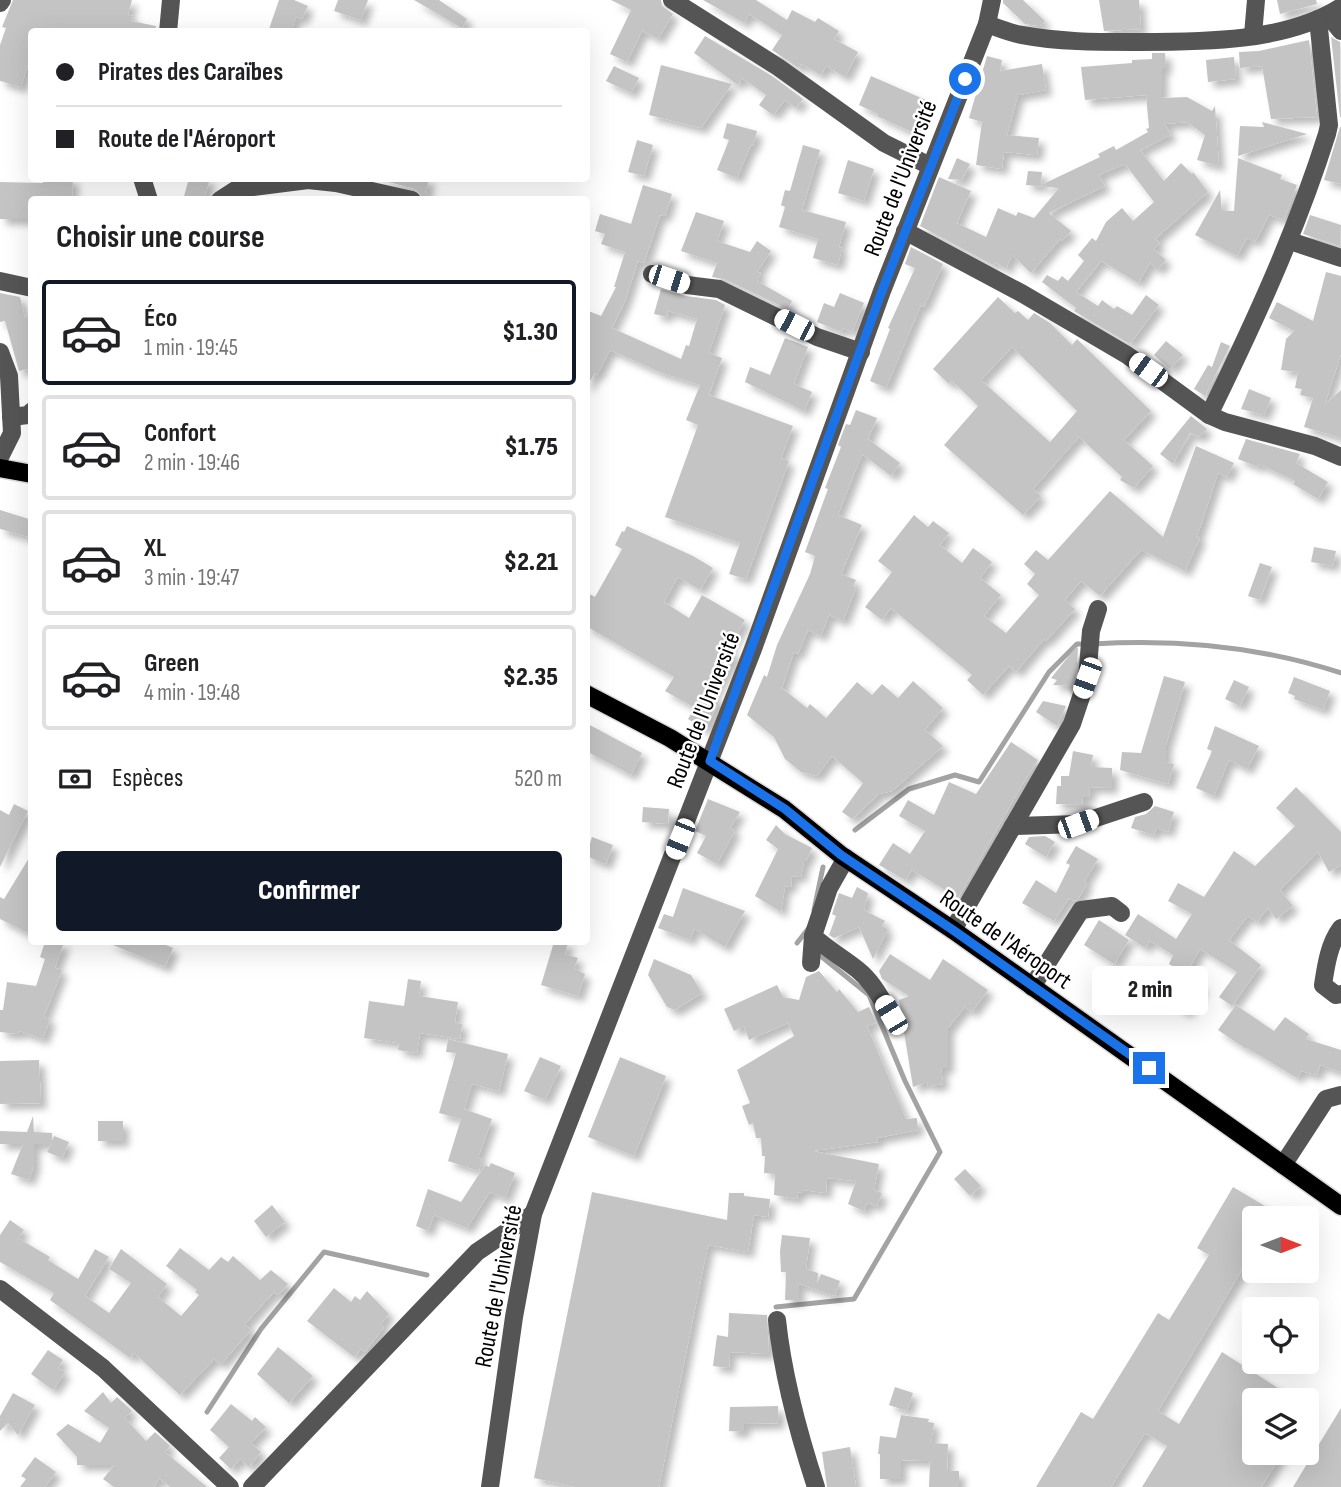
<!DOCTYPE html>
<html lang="fr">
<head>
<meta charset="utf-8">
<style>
  :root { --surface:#fff; --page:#f2f2f2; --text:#202124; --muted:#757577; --line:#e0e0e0; --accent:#111827 }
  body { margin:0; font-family:"Sofia Sans Condensed",sans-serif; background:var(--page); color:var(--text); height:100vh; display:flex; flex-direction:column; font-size:26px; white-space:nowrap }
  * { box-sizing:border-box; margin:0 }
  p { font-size:23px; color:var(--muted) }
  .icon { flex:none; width:38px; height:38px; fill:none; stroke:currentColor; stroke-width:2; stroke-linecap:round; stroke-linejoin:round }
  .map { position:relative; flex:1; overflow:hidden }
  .drawer { position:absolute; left:28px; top:196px; width:562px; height:749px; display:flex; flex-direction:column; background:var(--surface); border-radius:7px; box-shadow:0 7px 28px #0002 }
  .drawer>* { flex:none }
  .top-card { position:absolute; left:28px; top:28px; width:562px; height:154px; border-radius:7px; box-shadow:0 7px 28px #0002; display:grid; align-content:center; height:154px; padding:0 28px; background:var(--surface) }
  .needle { width:46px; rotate:90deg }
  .tools { position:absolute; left:1242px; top:1206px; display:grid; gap:14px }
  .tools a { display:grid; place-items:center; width:77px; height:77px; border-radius:7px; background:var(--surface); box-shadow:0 7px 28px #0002; font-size:35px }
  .end { position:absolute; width:32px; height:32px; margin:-16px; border:9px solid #1a73e8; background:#fff; box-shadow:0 0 0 4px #fff }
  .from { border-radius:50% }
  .bubble { position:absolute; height:49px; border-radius:7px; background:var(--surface); box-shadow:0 7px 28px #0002; font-size:23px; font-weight:800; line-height:49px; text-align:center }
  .car { position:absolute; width:21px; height:42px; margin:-21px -10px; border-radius:9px; box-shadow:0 0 5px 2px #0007; background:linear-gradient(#fff 24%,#345 0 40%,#fff 0 76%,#345 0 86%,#fff 0) }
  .top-card b { display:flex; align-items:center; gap:24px; height:66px; font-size:26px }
  .top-card b+b { border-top:2px solid var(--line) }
  .top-card i { width:18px; height:18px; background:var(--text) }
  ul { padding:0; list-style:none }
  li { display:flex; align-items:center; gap:21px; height:105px; margin:0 14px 10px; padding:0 14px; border:4px solid var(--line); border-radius:7px }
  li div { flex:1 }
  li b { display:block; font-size:26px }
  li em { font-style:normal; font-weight:800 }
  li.selected { border-color:var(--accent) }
  li>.icon { width:63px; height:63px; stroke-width:1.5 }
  h2 { padding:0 28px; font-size:32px; line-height:84px }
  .pay { display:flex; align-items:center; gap:18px; height:77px; padding:0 28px; font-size:26px }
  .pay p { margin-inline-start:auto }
  .button { display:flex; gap:14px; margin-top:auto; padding:14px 28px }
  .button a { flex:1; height:80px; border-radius:7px; background:var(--accent); color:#fff; font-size:28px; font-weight:800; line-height:80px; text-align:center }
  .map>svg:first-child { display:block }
</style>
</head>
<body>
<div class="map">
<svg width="1341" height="1487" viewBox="0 0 1341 1487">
  <defs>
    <filter id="shadow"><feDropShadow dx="6" dy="6" stdDeviation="3.5" flood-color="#0004"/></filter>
  </defs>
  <rect width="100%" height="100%" fill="#fff"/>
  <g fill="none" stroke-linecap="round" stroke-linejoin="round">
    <g stroke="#a3a3a3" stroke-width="5">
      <path d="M1093,644C1175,639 1262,647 1341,673"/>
      <path d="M855,830L909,789L955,775L979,782L1049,672L1077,644H1085"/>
      <path d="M814,910L823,867"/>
      <path d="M797,943L808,929"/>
      <path d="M776,1307L854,1299L940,1152L905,1081L869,995L817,953"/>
      <path d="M207,1412L261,1329L324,1252L427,1275"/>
    </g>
  </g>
  <g fill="#c4c4c4" fill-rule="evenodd" filter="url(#shadow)">
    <path d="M13,0H132L128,15L133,16L131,21L156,26L155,32H32V52L21,87L0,81V45L6,28L2,27Z"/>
    <path d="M279,0H294L308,6L302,19L296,17L291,32H268Z"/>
    <path d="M338,0H368L361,20L334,11Z"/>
    <path d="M414,0H439L467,19L462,28Z"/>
    <path d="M611,0H661L662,6L673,14L658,39L642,31L627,62L610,54L631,10Z"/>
    <path d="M703,0H756L787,20L792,10L815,22L818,18L839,31L834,39L858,52L845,77L826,66L821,75L801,64L799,68L772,50L782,35L749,14L744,23Z"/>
    <path d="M1003,0H1023L1045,21L1040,26L1025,24L1003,3Z"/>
    <path d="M1099,0H1139L1141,29L1104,31Z"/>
    <path d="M1277,0H1316L1317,4L1280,14Z"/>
    <path d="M705,36L772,76L803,99L796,108L785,100L775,113H770L759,105L766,95L742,78L738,85L694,53Z"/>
    <path d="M1331,37L1340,42L1341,117H1340Z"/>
    <path d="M1309,40L1317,117L1271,119L1262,66L1240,68L1239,52L1259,51Z"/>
    <path d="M1152,53H1165L1166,68H1162V98L1187,97L1212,111L1215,106L1219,166L1197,160L1205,135L1187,122L1165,124L1171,135L1140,150L1164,181L1181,163L1192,174L1193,172L1208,192L1155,239L1160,243L1154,249L1166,260L1157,270L1150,263L1138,283L1101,261L1076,292L1098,306L1102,300L1114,309L1117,306L1132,315L1146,295L1159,305L1130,344L1074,311L1076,308L1042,282L1047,275L1058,281L1062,276L1068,281L1084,261L1078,255L1092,238L1096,241L1106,222L1122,208L1133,221L1154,202L1125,164L1099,175L1105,186L1049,213L1071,231L1062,241L1060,239L1031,273L1012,255L1006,269L995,262L993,265L920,226L939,177L971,191L957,223L986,237L998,208L1016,216L1018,212L1034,218L1059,188L1026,185L1028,171L1042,172L1041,185L1100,157L1098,154L1114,146L1116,150L1148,132L1146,129L1149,128L1146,95L1085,100L1081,67L1132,63V60L1152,59Z"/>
    <path d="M987,56L1002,60L1000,71L1042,64L1046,90L1018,95L1007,135L1039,138L1037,155L1004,152L1002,169L976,165L982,122L969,118Z"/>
    <path d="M1234,57L1236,79L1208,82L1206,60Z"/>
    <path d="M661,65L732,84L701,128L649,115Z"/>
    <path d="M614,66L639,78L631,93L606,81Z"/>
    <path d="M871,76L926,100L912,132L877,116L878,114L859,105Z"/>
    <path d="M1262,122L1307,134L1238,156L1240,126L1264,127Z"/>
    <path d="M727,123L757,131L753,146L751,145L737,178L717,170L729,140L723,138Z"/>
    <path d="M1340,127H1341V184L1324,180Z"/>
    <path d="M637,140L653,145L644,176L628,172Z"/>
    <path d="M803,145L820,150L802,210L846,222L839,247L842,248L838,265L813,258L818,239L779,227L785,207L781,205L785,190L790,191Z"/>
    <path d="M957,158L970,164L962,180L948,179Z"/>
    <path d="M1238,158L1282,175L1280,179L1297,185L1284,220L1269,215L1255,242L1247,238L1237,256L1195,235L1220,190L1222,211H1234Z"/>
    <path d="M848,160L874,169L864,201L838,193Z"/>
    <path d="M44,178H73L72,200H32V219H0V182L43,183Z"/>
    <path d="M189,178H210L204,200H183Z"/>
    <path d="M374,178H429L425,200L415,189Z"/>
    <path d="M643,185L672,194L665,216L660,215L644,263L638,261L625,301L612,328L681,359L686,345L689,346L697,319L668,311L667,317L654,314L661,289L686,296L716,300L725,305L709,353L722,358L709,395L793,426L781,458L789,461L746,579L729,574L740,543L665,517L698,425L686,420L700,385L662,373L610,350L597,375L595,373L586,388V310L601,316L616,287H614L625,252L601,244L605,234L595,231L600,214L631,224Z"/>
    <path d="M696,212L724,221L717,241L750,252L757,241L771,251L757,272L761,273L757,281L792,301L788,309L724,279L712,277L717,263L681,251Z"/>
    <path d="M1310,215L1341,225L1340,246L1303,234Z"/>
    <path d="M911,247L943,264L924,307L921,305L886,388L870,381L890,329L888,328L915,268L905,264Z"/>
    <path d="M1326,272L1341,276V354L1325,404L1341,390V438L1304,427L1313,398L1300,395L1302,389L1295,388L1298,372L1281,370L1286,339L1294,331L1269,318L1277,302L1313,321Z"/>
    <path d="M0,293L20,297L25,318L28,317L32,330V368L19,371L5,321L0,322Z"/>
    <path d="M840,293L864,303L852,332L843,328L841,332L817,322L824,303L834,307Z"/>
    <path d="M998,297L1015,313L1018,311L1028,320L1034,313L1050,323L1072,345L1077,339L1151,411L1124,440L1153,466L1134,488L1120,480L1122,477L1079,437L1033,489L1041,496L1023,515L944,445L978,406L952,381L949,384L933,369ZM1012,347L1077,411L1050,442L981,380Z"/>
    <path d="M785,338L808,347L794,384L812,392L804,411L745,382L750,367L770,375Z"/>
    <path d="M1166,341L1183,355L1170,369L1154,355Z"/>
    <path d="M1221,342L1230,346L1205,396L1194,389L1208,365L1212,367Z"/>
    <path d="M1249,389L1271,398L1264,415L1241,409Z"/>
    <path d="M856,410L877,418L868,439L900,463L891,476L862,454L838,515L862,525L841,574L856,580L853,586L856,588L843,621L829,615L821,636L808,630L798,654L794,652L782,688L807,708L810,704L826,718L857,682L872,695L882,684L898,698L913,681L943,708L925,730L943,746L892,791L879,794L852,819L842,812L863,783L832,756L817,776L801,772L785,759L774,737L747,715L764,675L767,677L777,645L810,574L815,556L805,552L828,489L825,488L841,447L838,445L846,424L850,425Z"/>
    <path d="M1191,416L1207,429L1199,437L1190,433L1173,464L1160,454Z"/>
    <path d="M1246,439L1300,454L1296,463L1328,482L1318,499L1293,484L1295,481L1259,464L1258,467L1238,459Z"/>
    <path d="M1196,446L1234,463L1227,477L1218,473L1197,537L1200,538L1185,571L1141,550L1100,596L1081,581L1065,600L1075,609L1046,641L1044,639L1016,672L1009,666L983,695L967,680L972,675L891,608L882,620L865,607L892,572L878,561L914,515L928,527L933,521L949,533L940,545L962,563L973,548L992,562L980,578L1001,595L984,616L1006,633L1039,595L1027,584L1035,574L1024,564L1036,550L1048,560L1110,491L1163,537Z"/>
    <path d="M0,510L32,520L29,537L0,529Z"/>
    <path d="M627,526L693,556L713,568L700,590L678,577L664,602L689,618L702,595L745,620L728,650L736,654L712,696L720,700L705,730L688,719L695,708L665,691L674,677L586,626V592L595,597L622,549L615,545L622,531L624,532Z"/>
    <path d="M1314,547L1336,551L1333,566L1311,562Z"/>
    <path d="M1260,563L1272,567L1260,600L1248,596Z"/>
    <path d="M1076,647L1078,648L1076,677L1073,686L1053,685L1057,680L1051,678Z"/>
    <path d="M1164,676L1185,682L1166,745V762L1174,764L1168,784L1120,770L1122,752L1141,753Z"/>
    <path d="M1294,677L1330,691L1323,710L1294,699L1295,696L1288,693Z"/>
    <path d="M1234,680L1249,687L1240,706L1225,699Z"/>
    <path d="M1043,701L1066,706L1057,726L1036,712Z"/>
    <path d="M586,723L642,753L631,775L586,751Z"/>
    <path d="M1215,726L1259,746L1247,769L1229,760L1214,796L1196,788L1212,751L1207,749Z"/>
    <path d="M1011,742L1038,760L1022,785L958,898L912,870L905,880L879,865L893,843L910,854L925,831L899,816L908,800L934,815L949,782L976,794Z"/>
    <path d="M1073,751L1093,755L1091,767L1112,768V788L1090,787L1089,797H1083L1082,805L1056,804L1057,786H1061V776H1069Z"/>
    <path d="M1296,787L1341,832V865L1329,872L1318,852L1280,890L1293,906L1276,919L1268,908L1257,922L1248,916L1229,940L1261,965L1232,1006L1219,997L1237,972L1200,949L1185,976L1202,986L1186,1012L1157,994L1174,967L1169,964L1173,955L1150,941L1145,948L1125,935L1138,914L1176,939L1192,914L1168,901L1178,883L1204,897L1234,851L1255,866L1295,826L1276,808Z"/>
    <path d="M708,799L740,812L730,828L735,831L717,864L697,853L706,836L695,831Z"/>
    <path d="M14,804L28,811L0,867V810L9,815Z"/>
    <path d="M1155,806L1174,812L1168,832L1156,828L1154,835L1131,828L1135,817L1146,814Z"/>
    <path d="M643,807L669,809L668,824L642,822Z"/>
    <path d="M776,825L785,834L812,848L806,861H804L801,877L792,876L791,887L785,886L781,912L755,896L778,849L766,840Z"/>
    <path d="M1045,836L1055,842L1046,857L1025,844L1029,837Z"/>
    <path d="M592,837L613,845L606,864L586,856Z"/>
    <path d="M1076,846L1098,859L1084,882L1087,884L1078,899L1074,901L1069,898L1054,921L1022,903L1036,880L1056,893L1070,865L1066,863Z"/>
    <path d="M32,853V935L0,919V897L4,899Z"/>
    <path d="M857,887L868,893L864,910L885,921L882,926L888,929L873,959L859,927L834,938L829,935L836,916L832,914L839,893L852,898Z"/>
    <path d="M683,888L745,911L725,947L694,929L690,940L658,928L664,914L673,917Z"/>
    <path d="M1099,920L1129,940L1114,964L1084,945Z"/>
    <path d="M45,942H64L55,968L62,970L44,1017L50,1019L43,1039L19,1031L18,1034L0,1032V1010H3L7,982L36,986L45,959L40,957Z"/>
    <path d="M106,942H159L173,948L165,967Z"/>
    <path d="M554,942H568L565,954L578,958L574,968L585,974L578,996L541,985Z"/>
    <path d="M890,954L930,980L943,959L988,990L972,1012L965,1007L948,1028V1068H941L943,1084L928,1086L927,1082L913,1087L904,1032H899V1023L902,1015L899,1000L909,996L882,979L879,971Z"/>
    <path d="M654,959L691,975L702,993L675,1010L667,1007L648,975Z"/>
    <path d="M819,971L837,992L839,989L858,1012L869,1007L876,1023L867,1026L906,1119L917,1118L918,1130L877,1138L878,1142L813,1151L879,1164L874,1190L882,1193L877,1206L867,1203L864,1211L848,1204L856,1181L827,1178L826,1193L803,1190V1193L798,1192L797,1199L774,1195L775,1174L764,1173L765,1156H762L761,1138H756L753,1123L749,1125L742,1106L750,1103L737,1070L794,1036L788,1023L749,1040L744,1026L734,1031L724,1009L777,985L783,997L799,1000L806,977Z"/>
    <path d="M408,979L421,981L419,996L458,1002L455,1022L462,1024L460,1039L420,1033L417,1053L398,1050L399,1043L364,1038L369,1001L404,1006Z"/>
    <path d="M1236,1005L1274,1031L1285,1017L1309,1034L1306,1039L1341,1050V1072L1320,1065L1317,1075L1301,1071L1297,1078L1247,1048L1246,1049L1218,1030Z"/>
    <path d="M448,1039L508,1054L499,1091L472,1084L464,1109L492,1119L478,1158L482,1159L479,1171L448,1161L461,1119L439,1113L456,1053L446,1052Z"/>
    <path d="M540,1057L561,1066L545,1100L524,1091Z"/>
    <path d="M620,1057L666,1076L634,1156L588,1137Z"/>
    <path d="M39,1060L41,1103L0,1104V1061Z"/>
    <path d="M33,1116L34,1132L52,1133V1141L54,1136L69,1142L62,1158L47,1152L51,1144H34V1166L29,1180L11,1174L23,1144H0V1131L27,1132Z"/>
    <rect x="98" y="1121" width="25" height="20"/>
    <path d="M491,1163L515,1173L505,1198L490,1192L467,1228L434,1215L428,1231L416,1226L428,1189L461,1202L485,1165L489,1167Z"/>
    <path d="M965,1169L981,1186L970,1196L954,1179Z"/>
    <path d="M1233,1187L1285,1218H1255V1248L1158,1411L1179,1424L1222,1352L1278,1388L1271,1400H1255V1427L1245,1443L1255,1449V1452H1283L1261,1487H1142L1167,1446L1145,1433L1111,1487H1036L1081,1412L1093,1419L1158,1313L1169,1320L1209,1255L1197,1248Z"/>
    <path d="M592,1192L727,1220L729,1193H744V1196L770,1199L768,1217L754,1215L748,1252L708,1245L659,1487H575L534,1478Z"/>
    <path d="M272,1205L285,1222L266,1237L254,1221Z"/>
    <path d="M10,1220L24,1230L18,1238L50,1257L48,1260L78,1279L95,1249L109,1257L85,1296L109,1313L131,1283L109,1269L121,1249L167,1284L158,1297L181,1316L199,1295L195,1292L197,1290L166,1266L180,1248L209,1270L221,1257L228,1262L233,1256L260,1280L271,1270L288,1284L278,1295L274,1292L245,1324L251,1330L221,1364L214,1359L180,1395L134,1353L130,1358L50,1300L54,1293L0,1262V1235Z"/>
    <path d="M782,1235L810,1238L806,1269L818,1273L817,1284L821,1274L840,1281L835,1296L799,1284V1300H785L786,1272H781L780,1251Z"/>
    <path d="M334,1288L351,1302L355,1296L360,1300L367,1291L389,1314L381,1324L384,1327L365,1352L361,1349L354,1357L307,1321Z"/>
    <path d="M729,1313L767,1315L769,1354L730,1352L729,1368L713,1366L717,1335L728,1337Z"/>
    <path d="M278,1347L313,1376L289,1403L257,1374Z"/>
    <path d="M48,1350L63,1360L58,1368L65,1372L53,1390L31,1374Z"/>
    <path d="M895,1387L913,1393L907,1411L889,1405Z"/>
    <path d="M103,1392L111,1403L117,1397L132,1411L125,1418L146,1441L155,1432L170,1446L165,1452L207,1487H170L159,1478L154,1487H114L103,1479L114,1465H77V1457L56,1434L68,1424L100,1443L109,1428L84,1411Z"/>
    <path d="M13,1393L35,1405L18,1435L8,1423L0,1431V1416Z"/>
    <path d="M231,1404L252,1421L255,1417L266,1427L251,1443L261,1452L249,1467L240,1459L231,1469L219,1458L229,1447L210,1430Z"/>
    <path d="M778,1406L779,1423L744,1424V1432L729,1431L730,1407Z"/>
    <path d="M1341,1408V1487H1293L1302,1472Z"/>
    <path d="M901,1415L929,1419L928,1422L934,1423L931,1443L948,1444L947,1471H959V1487H929L930,1461L901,1460V1479H880V1454H878L880,1436L896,1438Z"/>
    <path d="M850,1447L856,1487H827L822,1452Z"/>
    <path d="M35,1457L56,1472L45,1487H20L26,1479L21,1476Z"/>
  </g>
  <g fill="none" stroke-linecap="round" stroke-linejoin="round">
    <defs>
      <g id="major">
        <path d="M0,468L32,474"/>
        <path d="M586,694L670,738L784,809L841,855L953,930L1341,1206"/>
      </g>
    </defs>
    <use href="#major" stroke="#dbdbdb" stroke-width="21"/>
    <g stroke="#555" stroke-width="18">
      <path d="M672,0L778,67L884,143L930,166"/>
      <path d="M0,3L2,0"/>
      <path d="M1328,15L1341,31"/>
      <path d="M987,24C998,28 1010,33 1022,35C1059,42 1096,42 1133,42C1199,42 1284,43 1341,7"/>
      <path d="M168,32L171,0"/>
      <path d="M1253,35L1256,0"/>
      <path d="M142,178L149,200"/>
      <path d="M220,200L237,189L308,180L336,183L412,200"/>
      <path d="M905,231L1023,294L1127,355L1209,415L1225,422L1315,446L1341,457"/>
      <path d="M1290,241L1341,258"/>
      <path d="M652,274L687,285L719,289L817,337L861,352"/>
      <path d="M0,281L32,288"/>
      <path d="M0,352L9,376L12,433L0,457"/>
      <path d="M1209,415C1254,323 1296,232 1327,134L1329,125L1318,19"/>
      <path d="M11,417L28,415L32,411"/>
      <path d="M1013,826L1078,824L1144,802"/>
      <path d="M846,858L829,888L813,936C827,949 843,958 858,970C873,982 881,999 891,1015"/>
      <path d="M1341,928C1329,944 1326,965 1323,985L1336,995L1341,994"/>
      <path d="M953,930L1072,724L1087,679L1091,631L1098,609"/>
      <path d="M811,963L813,936"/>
      <path d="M1032,987L1081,910L1112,906L1121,913"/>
      <path d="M1283,1165L1326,1099L1341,1095"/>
      <path d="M0,1289L103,1368L230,1487"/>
      <path d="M777,1320C783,1377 798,1432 816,1487"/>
      <path d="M252,1487L477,1252L533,1214"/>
      <path d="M490,1487L514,1317L533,1214L753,649L882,291L987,24L992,0"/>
    </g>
    <use href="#major" stroke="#000" stroke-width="18"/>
  </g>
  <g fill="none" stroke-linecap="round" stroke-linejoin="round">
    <path stroke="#1a73e8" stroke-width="9" d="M965,79L882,291L710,761L785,809L841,855L953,930L1149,1068"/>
  </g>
  <g text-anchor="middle" stroke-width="5" stroke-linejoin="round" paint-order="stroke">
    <g font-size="24" fill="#000" stroke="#fff">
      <text transform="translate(900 178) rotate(-69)" y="8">Route de l'Université</text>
      <text transform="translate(703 710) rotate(-69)" y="8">Route de l'Université</text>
      <text transform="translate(1006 939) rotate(35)" y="8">Route de l'Aéroport</text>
      <text transform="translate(498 1286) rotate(-79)" y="8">Route de l'Université</text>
    </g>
  </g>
</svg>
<div class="tools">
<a><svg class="needle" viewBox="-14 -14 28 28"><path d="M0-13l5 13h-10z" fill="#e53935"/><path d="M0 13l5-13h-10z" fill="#757577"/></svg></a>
<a><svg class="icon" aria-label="locate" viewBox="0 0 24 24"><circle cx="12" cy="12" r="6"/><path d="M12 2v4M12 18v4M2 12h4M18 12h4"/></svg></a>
<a><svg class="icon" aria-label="layers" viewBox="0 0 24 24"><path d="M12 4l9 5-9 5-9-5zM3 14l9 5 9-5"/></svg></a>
</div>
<i class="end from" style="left:965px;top:79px"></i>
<i class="end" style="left:1149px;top:1068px"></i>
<div class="bubble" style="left:1092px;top:966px;width:116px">2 min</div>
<i class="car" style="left:669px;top:279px;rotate:108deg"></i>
<i class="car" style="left:794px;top:325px;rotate:297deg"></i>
<i class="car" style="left:1148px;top:370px;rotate:306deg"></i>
<i class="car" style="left:1087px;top:678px;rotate:200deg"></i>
<i class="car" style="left:1078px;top:824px;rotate:70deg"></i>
<i class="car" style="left:680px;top:839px;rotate:202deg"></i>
<i class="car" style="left:891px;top:1015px;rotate:329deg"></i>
<div class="top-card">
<b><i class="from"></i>Pirates des Caraïbes</b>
<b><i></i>Route de l'Aéroport</b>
</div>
<section class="drawer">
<h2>Choisir une course</h2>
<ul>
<li class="selected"><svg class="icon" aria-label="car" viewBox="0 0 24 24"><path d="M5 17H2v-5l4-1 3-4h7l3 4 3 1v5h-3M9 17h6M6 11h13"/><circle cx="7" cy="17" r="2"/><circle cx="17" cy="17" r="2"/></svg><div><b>Éco</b><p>1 min · 19:45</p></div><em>$1.30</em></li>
<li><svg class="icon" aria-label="car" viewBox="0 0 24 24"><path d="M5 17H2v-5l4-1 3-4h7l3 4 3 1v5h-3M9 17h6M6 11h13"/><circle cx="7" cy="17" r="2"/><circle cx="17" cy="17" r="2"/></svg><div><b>Confort</b><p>2 min · 19:46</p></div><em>$1.75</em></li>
<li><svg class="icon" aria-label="car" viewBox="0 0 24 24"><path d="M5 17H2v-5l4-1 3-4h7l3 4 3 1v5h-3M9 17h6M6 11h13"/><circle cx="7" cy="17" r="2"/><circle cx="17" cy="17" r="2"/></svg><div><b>XL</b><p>3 min · 19:47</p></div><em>$2.21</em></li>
<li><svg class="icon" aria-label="car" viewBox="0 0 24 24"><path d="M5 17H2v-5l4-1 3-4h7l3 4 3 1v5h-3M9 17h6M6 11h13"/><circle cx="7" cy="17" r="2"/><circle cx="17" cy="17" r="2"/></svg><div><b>Green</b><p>4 min · 19:48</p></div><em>$2.35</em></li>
</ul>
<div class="pay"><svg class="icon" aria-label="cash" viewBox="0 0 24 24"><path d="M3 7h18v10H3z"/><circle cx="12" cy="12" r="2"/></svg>Espèces<p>520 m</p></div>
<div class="button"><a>Confirmer</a></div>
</section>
</div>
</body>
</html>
